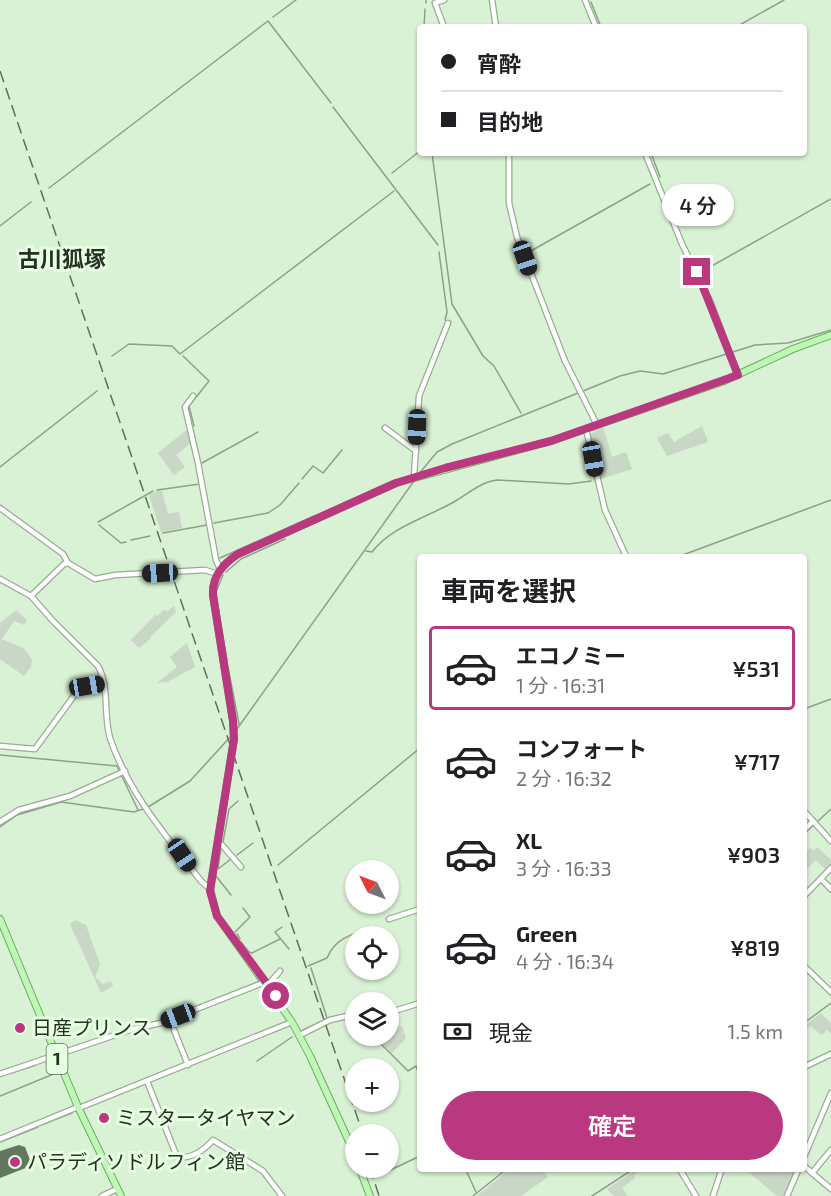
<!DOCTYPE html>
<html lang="ja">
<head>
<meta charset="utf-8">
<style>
  :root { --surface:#fff; --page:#f2f2f2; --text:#202124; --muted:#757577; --line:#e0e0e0; --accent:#ba3880 }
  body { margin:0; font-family:"Exo 2","Noto Sans JP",sans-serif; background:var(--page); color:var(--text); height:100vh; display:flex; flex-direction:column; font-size:22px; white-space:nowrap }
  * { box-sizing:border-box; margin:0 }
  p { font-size:20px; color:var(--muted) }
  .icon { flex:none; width:33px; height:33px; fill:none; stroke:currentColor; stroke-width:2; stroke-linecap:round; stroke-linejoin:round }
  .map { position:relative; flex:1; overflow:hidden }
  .side { position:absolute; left:417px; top:554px; width:390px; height:618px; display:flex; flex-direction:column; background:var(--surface); border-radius:6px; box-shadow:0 2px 4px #0004 }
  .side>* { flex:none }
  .top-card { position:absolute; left:417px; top:24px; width:390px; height:132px; border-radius:6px; box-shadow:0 2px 4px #0004; display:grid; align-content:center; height:132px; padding:0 24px; background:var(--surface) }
  .needle { width:39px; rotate:312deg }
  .controls { position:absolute; left:345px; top:860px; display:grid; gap:12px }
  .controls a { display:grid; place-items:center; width:54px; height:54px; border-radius:50%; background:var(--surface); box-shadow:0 2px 4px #0004; font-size:30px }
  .end { position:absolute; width:27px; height:27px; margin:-14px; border:8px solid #ba3880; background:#fff; box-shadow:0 0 0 3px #fff }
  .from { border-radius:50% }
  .bubble { position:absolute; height:42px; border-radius:21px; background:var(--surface); box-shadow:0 2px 4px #0004; font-size:20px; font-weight:600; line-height:42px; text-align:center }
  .car { position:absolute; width:18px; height:36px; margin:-18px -9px; border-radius:8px; box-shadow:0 0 4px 2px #0007; background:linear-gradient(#222 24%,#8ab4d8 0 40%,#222 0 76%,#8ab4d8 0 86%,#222 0) }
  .top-card b { display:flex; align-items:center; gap:21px; height:57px; font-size:22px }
  .top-card b+b { border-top:2px solid var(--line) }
  .top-card i { width:15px; height:15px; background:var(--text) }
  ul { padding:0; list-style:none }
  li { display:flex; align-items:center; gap:18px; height:84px; margin:0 12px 9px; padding:0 12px; border:3px solid transparent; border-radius:6px }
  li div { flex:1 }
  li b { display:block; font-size:22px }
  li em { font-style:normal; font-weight:600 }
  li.active { border-color:var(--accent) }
  li>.icon { width:54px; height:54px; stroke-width:1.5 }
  h2 { padding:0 24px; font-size:27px; line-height:72px }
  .pay { display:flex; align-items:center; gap:15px; height:66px; padding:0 24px; font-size:22px }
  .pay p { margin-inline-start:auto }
  .button { display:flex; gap:12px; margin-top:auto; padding:12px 24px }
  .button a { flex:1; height:69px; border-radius:36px; background:var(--accent); color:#fff; font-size:24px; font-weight:600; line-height:69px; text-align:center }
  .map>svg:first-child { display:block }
</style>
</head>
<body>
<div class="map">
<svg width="831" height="1196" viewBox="0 0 831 1196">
  <rect width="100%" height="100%" fill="#d9f1d4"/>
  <g fill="#c9d7c6">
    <path d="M702,426L708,442L667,456L657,438L668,433L674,442Z"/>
    <path d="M603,427L612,457L626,452L632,469L601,479L590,434Z"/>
    <path d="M189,428L192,442L176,455L185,467L174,475L158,453Z"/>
    <path d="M158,490L162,491L168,514L179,512L182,528L161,532L149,495Z"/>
    <path d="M174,606L176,612L151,636V638L139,648L131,640L155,615L158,616L163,610L168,611Z"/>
    <path d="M16,610L27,620L24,625L14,621L2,639L23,648L32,659L31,667L24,676L0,659V623Z"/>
    <path d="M187,643L195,667L167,682L157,683L177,667L170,657Z"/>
    <path d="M817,847L831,860V865L826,870L816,860L805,871L804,853L810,848L814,851Z"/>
    <path d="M75,920L86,925L100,964L95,977L103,984L111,981L113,986L101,993L70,924Z"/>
    <path d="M821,1013L831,1023V1034L827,1030L822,1035L810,1026L804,1031V1026Z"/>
    <path d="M389,1018L392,1028L402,1026L406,1038L392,1053L373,1035H388Z"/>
    <path d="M511,1168L541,1169L548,1177L521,1196H477Z"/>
    <path d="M637,1169L640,1171L634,1175L635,1178L622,1188L628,1196H614L607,1189Z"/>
    <path d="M745,1169H788L794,1173L784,1196H777Z"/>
  </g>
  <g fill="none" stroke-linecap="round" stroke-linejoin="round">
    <g stroke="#8da189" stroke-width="1.5">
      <path d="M591,2L601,27"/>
      <path d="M426,3V0"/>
      <path d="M273,17L296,0"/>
      <path d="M424,27L425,9"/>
      <path d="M736,27L784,0"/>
      <path d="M418,78L420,80"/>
      <path d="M333,107L438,245"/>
      <path d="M432,153L452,304L483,356L494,366L521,413"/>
      <path d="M651,153L660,177"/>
      <path d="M392,173L420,151"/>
      <path d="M49,188L268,21L331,103"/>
      <path d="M0,226L31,202"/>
      <path d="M439,252L447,312L445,320"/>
      <path d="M529,252L650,184"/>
      <path d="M701,272L831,199"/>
      <path d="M112,356L129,344L172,346L180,354L394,191"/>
      <path d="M183,356L209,381L189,406L194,426"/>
      <path d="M202,463L258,432"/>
      <path d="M0,467L97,391"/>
      <path d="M418,475L437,452L452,444L620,376L640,371L663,374L755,345L788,343L831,330"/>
      <path d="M302,479L313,466L323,473L342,450"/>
      <path d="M157,490L200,484"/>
      <path d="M98,522L153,491"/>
      <path d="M214,523L268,513L280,505L299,483"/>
      <path d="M99,525L121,543L126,542"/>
      <path d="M163,533L207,525"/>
      <path d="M131,540L150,536"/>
      <path d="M366,551L372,552C391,527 425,518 452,503C467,495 480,482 497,480L569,484L591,481"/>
      <path d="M680,556L831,500"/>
      <path d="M220,558L314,516"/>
      <path d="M226,572L241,559L285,539"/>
      <path d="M216,592L223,575"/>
      <path d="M220,620L227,660"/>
      <path d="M228,667L239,724"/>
      <path d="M804,709L831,699"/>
      <path d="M237,729L414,481"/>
      <path d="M0,755L117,766L138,810"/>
      <path d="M148,807L190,781L232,735"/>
      <path d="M0,827L17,815L61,802L134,812L143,809"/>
      <path d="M804,834L831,809"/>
      <path d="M223,842L229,809L238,801"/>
      <path d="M221,848L218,869L231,859"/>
      <path d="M237,855L253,843"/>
      <path d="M278,865L420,748"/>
      <path d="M216,876L231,895"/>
      <path d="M282,927L275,932L289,949"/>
      <path d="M235,932L250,917L243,908"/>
      <path d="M237,934L240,939"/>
      <path d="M241,942L249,952L252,953L280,939"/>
      <path d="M308,966L327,958C336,937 353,934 375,927"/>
      <path d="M311,968L327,1018"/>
      <path d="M804,1023L831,1003"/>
      <path d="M303,1030L327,1019L352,1012"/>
      <path d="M372,1035L408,1071L416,1066L420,1077"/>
      <path d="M257,1061L292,1037"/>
      <path d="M11,1073L36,1065"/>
      <path d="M0,1096L56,1073"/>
      <path d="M46,1123L72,1113"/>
      <path d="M0,1142L38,1127"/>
      <path d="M465,1168L476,1192"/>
      <path d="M380,1175L420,1156"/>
      <path d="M473,1196L508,1168"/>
      <path d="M592,1196L635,1168"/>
    </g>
  </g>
  <path fill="#637760" d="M19,1145L25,1147L30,1160L28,1167L0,1178V1151Z"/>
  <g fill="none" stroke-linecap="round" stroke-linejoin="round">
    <defs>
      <g id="minor">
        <path d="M444,0L435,3L444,27"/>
        <path d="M492,0L496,27"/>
        <path d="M585,0L596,27"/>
        <path d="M509,153V203L517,237L565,361L597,425"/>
        <path d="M645,153L682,244L710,301L738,375"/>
        <path d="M193,396L185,407L198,463L216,560L220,569"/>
        <path d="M385,428L416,451"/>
        <path d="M586,429L605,510L626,556"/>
        <path d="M414,477L419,396L448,323"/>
        <path d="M0,508L63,554L68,563"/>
        <path d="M0,579L31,596L53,621L98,666C110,688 103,714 110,738C128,792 166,836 201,881L210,889"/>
        <path d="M31,596L64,564L68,563L95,579L115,575L205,570L218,574"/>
        <path d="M0,746L35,749L76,693L87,686L104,683"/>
        <path d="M804,811L831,841"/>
        <path d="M0,822L19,810L70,796L125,771"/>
        <path d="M804,830L813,821"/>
        <path d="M218,844L222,845L241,867"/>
        <path d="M821,879L831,889"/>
        <path d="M804,896L831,868"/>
        <path d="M389,919L420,909"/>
        <path d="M804,966L831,992"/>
        <path d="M268,985L280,971"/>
        <path d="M388,1013L420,1003"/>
        <path d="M174,1030L188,1065"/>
        <path d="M300,1035L330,1020L356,1014"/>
        <path d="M804,1067L831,1054"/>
        <path d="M0,1074L130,1030L161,1023L265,982"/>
        <path d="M147,1081L177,1157C191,1159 204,1150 213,1140L263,1171L282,1196"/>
        <path d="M79,1108L292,1022"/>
        <path d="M0,1139L78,1107"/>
        <path d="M804,1157L831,1093"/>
        <path d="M804,1166L831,1189"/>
        <path d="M679,1168L696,1196"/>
        <path d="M812,1173L831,1150"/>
        <path d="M102,1196L117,1189"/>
        <path d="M713,1196L722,1168"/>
        <path d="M787,1196L799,1168"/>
      </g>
      <g id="major">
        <path d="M0,919L78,1107L121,1196"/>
        <path d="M356,1157L310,1056L292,1022L217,916L210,889L234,739L233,721L213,595C212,576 223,564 238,554L396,483L551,441L724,381L793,349L831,335"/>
        <path d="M359,1167L370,1196"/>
      </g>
    </defs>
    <use href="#minor" stroke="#97ae93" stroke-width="7"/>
    <use href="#major" stroke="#6ead63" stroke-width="8"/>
    <use href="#minor" stroke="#fff" stroke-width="4.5"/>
    <use href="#major" stroke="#bff7b6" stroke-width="6"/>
    <g stroke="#616e5e" stroke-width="1.5" stroke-dasharray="12 6" stroke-linecap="butt">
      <path d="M0,71L363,1134"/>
      <path d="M370,1167L379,1196"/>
    </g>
  </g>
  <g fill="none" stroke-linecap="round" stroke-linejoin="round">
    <path stroke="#ba3880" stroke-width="8" d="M276,996L217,916L210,891L234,739L233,721L213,595C212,576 223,564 238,554L396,483L445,468L551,441L738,375L697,272"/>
  </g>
  <g fill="#ba3880" stroke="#e6ffe1" stroke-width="2">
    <circle cx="20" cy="1028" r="6"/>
    <circle cx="104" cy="1118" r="6"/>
    <circle cx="15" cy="1162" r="6"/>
  </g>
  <g text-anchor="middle" stroke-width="6" stroke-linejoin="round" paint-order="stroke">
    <rect fill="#e6ffe1" stroke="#606d5d" stroke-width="1.5" x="46.5" y="1044" width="21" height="30" rx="4.5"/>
    <g font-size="18" font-weight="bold" fill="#262f24">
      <text x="57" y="1065">1</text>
    </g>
    <g font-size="20" fill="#262f24" stroke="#e6ffe1" text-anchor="start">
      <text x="32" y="1035">日産プリンス</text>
      <text x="116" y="1125">ミスタータイヤマン</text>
      <text x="27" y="1169">パラディソドルフィン館</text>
    </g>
    <g font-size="22" font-weight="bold" fill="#262f24" stroke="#e6ffe1">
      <text x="62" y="267">古川狐塚</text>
    </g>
  </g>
</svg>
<div class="controls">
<a><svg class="needle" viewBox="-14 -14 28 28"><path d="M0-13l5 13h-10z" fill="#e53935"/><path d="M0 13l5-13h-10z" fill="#757577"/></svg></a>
<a><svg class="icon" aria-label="locate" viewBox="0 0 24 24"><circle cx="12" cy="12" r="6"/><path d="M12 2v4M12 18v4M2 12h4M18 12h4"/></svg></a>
<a><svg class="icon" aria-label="layers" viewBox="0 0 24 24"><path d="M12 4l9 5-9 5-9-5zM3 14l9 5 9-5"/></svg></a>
<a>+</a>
<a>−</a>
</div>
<i class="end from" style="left:276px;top:996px"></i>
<i class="end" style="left:697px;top:272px"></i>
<div class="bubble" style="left:662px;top:184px;width:72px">4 分</div>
<i class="car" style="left:525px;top:258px;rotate:161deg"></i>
<i class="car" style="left:417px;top:427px;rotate:182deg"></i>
<i class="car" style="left:593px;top:459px;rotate:170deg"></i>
<i class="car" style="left:160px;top:573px;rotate:267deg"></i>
<i class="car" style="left:87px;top:686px;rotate:81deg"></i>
<i class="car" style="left:182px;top:855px;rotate:146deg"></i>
<i class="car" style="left:178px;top:1016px;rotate:249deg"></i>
<div class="top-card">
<b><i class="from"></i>宵酔</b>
<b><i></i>目的地</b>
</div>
<section class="side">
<h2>車両を選択</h2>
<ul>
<li class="active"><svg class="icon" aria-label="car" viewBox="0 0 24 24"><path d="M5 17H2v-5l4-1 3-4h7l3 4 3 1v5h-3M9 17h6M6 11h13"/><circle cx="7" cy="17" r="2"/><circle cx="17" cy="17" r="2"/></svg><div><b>エコノミー</b><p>1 分 · 16:31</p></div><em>¥531</em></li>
<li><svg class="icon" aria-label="car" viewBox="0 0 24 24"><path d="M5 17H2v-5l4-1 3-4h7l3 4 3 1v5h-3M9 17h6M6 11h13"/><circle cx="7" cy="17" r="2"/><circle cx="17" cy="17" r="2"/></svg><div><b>コンフォート</b><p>2 分 · 16:32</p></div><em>¥717</em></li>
<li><svg class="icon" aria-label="car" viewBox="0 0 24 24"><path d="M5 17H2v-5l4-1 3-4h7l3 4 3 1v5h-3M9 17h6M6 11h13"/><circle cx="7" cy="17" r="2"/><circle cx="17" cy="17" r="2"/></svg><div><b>XL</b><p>3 分 · 16:33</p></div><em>¥903</em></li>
<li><svg class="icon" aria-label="car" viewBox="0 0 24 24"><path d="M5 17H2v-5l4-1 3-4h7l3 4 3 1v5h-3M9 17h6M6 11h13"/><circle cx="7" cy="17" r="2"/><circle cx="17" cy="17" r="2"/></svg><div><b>Green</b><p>4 分 · 16:34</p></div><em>¥819</em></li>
</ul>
<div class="pay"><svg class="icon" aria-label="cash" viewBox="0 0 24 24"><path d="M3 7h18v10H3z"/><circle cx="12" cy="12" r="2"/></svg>現金<p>1.5 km</p></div>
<div class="button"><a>確定</a></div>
</section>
</div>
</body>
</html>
